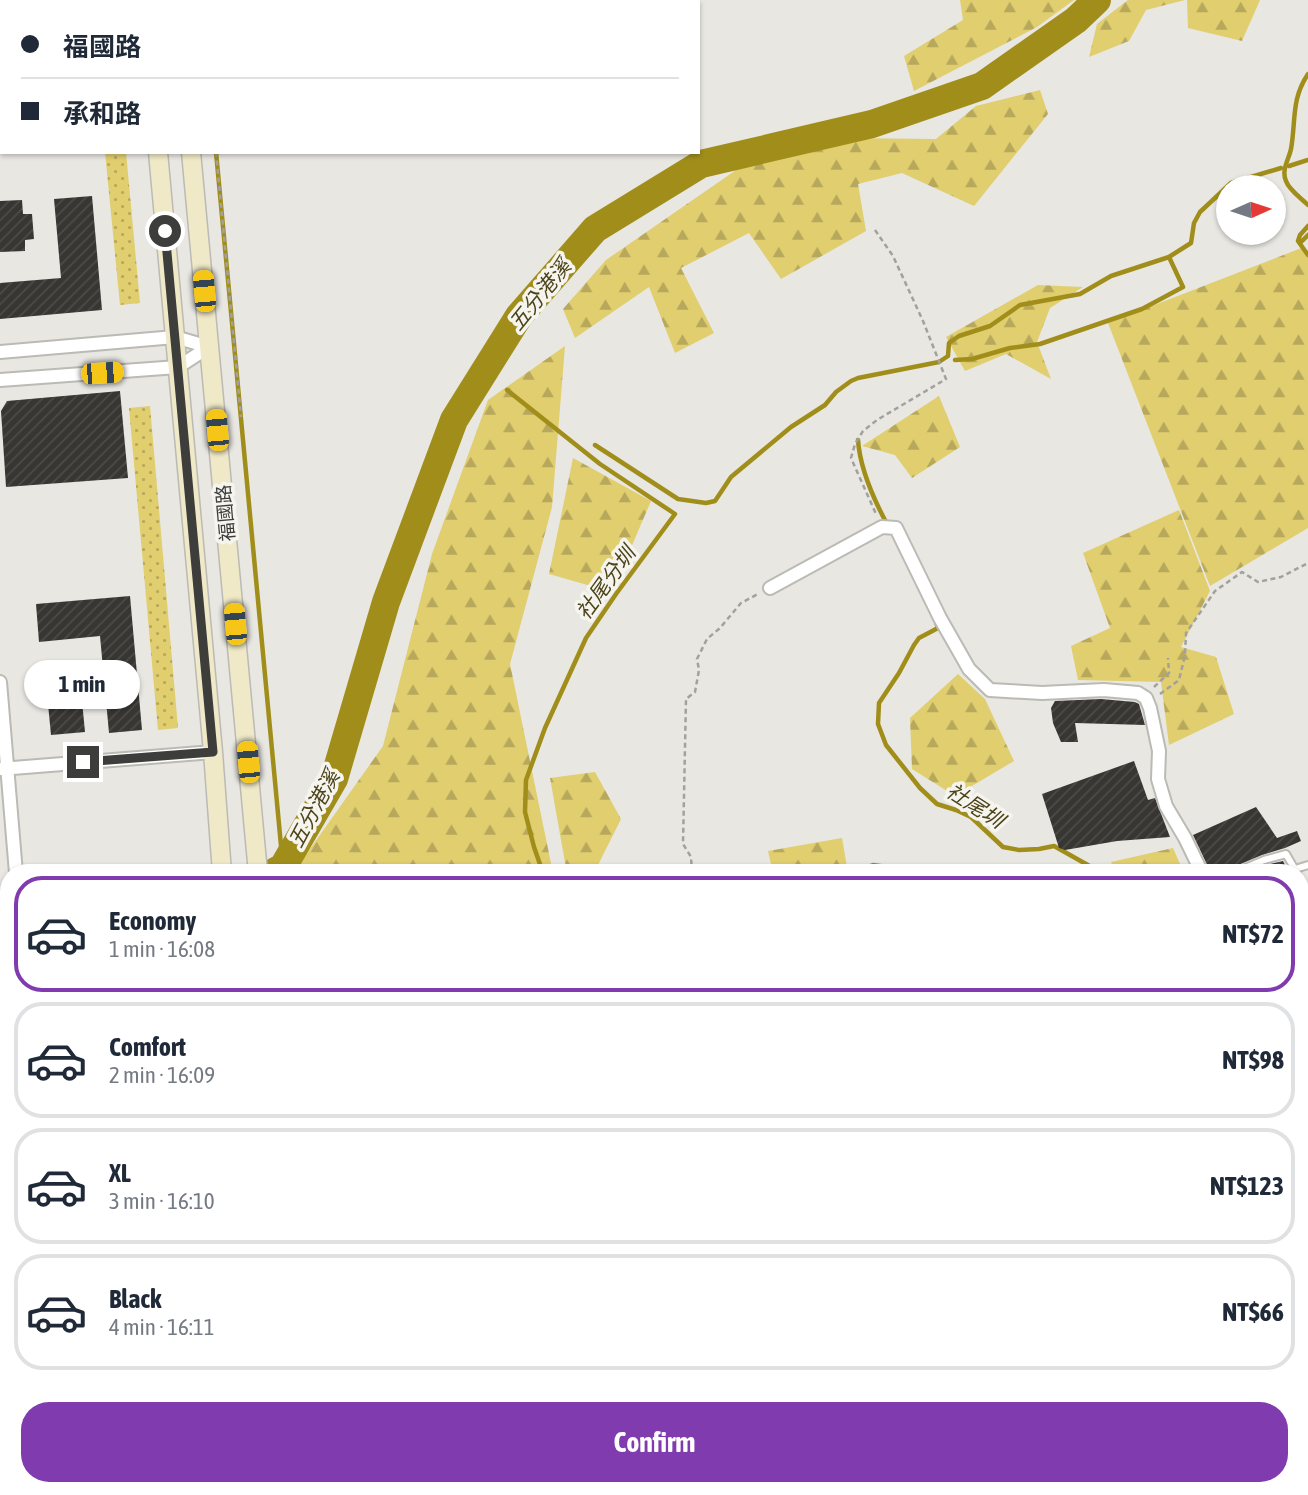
<!DOCTYPE html>
<html lang="en">
<head>
<meta charset="utf-8">
<style>
  :root { --surface:#fff; --page:#f6f6f7; --text:#1f2937; --muted:#747a83; --line:#e0e1e3; --accent:#803baf }
  body { margin:0; font-family:"Asap Condensed","Noto Sans TC",sans-serif; background:var(--page); color:var(--text); height:100vh; display:flex; flex-direction:column; font-size:26px; white-space:nowrap }
  * { box-sizing:border-box; margin:0 }
  p { font-size:23px; color:var(--muted) }
  .icon { flex:none; width:38px; height:38px; fill:none; stroke:currentColor; stroke-width:2; stroke-linecap:round; stroke-linejoin:round }
  .map { position:relative; flex:1; overflow:hidden }
  .drawer { position:absolute; left:0px; top:864px; width:1309px; height:632px; display:flex; flex-direction:column; background:var(--surface); border-radius:28px 28px 0 0; box-shadow:0 2px 5px #0004 }
  .drawer>* { flex:none }
  .guide { position:absolute; left:0px; top:0px; width:700px; height:154px; box-shadow:0 2px 5px #0004; display:grid; align-content:center; height:154px; padding:0 21px; background:var(--surface) }
  .needle { width:46px; rotate:87deg }
  .tools { position:absolute; left:1216px; top:175px; display:grid; gap:14px }
  .tools a { display:grid; place-items:center; width:70px; height:70px; border-radius:50%; background:var(--surface); box-shadow:0 2px 5px #0004; font-size:35px }
  .end { position:absolute; width:32px; height:32px; margin:-16px; border:9px solid #3d3d3b; background:#fff; box-shadow:0 0 0 4px #fff }
  .from { border-radius:50% }
  .bubble { position:absolute; height:49px; border-radius:24px; background:var(--surface); box-shadow:0 2px 5px #0004; font-size:23px; font-weight:700; line-height:49px; text-align:center }
  .car { position:absolute; width:21px; height:42px; margin:-21px -10px; border-radius:9px; box-shadow:0 0 5px 2px #0007; background:linear-gradient(#f5c518 24%,#345 0 40%,#f5c518 0 76%,#345 0 86%,#f5c518 0) }
  .guide b { display:flex; align-items:center; gap:24px; height:66px; font-size:26px }
  .guide b+b { border-top:2px solid var(--line) }
  .guide i { width:18px; height:18px; background:var(--text) }
  ul { padding:12px 0 0; list-style:none }
  li { display:flex; align-items:center; gap:21px; height:116px; margin:0 14px 10px; padding:0 7px; border:4px solid var(--line); border-radius:28px }
  li div { flex:1 }
  li b { display:block; font-size:26px }
  li em { font-style:normal; font-weight:700 }
  li.active { border-color:var(--accent) }
  li>.icon { width:63px; height:63px; stroke-width:1.5 }
  .cta { display:flex; gap:14px; margin-top:auto; padding:14px 21px }
  .cta a { flex:1; height:80px; border-radius:28px; background:var(--accent); color:#fff; font-size:28px; font-weight:700; line-height:80px; text-align:center }
  .map>svg:first-child { display:block }
</style>
</head>
<body>
<div class="map">
<svg width="1308" height="1495" viewBox="0 0 1308 1495">
  <defs>
    <pattern id="grass-dots" width="8" height="8" patternUnits="userSpaceOnUse" patternTransform="scale(1.75)"><rect width="8" height="8" fill="#e0ce6f"/><path d="M2 2h.1M6 6h.1" fill="none" stroke="#b7a85c" stroke-width="1.8" stroke-linecap="round"/></pattern>
    <pattern id="forest-firs" width="22" height="20" patternUnits="userSpaceOnUse" patternTransform="scale(1.75)"><rect width="22" height="20" fill="#e0ce6f"/><path d="M5 1l3.5 6h-7zM16 11l3.5 6h-7z" fill="#b7a85c"/></pattern>
    <pattern id="water-rules" width="6" height="5" patternUnits="userSpaceOnUse" patternTransform="scale(1.75)"><rect width="6" height="5" fill="#a18e1a"/><path d="M0 2.5h6" fill="none" stroke="#847518"/></pattern>
    <pattern id="building-hatch" width="6" height="6" patternUnits="userSpaceOnUse" patternTransform="scale(1.75)"><rect width="6" height="6" fill="#373632"/><path d="M-1 1l2-2M0 6l6-6M5 7l2-2" fill="none" stroke="#4c4b48"/></pattern>
  </defs>
  <rect width="100%" height="100%" fill="#e8e7e2"/>
  <g fill="url(#grass-dots)">
    <path d="M105,152H126L140,303L120,305Z"/>
    <path d="M150,406L178,728L158,730L129,408Z"/>
    <path d="M9,1061V1292L0,1294V1068Z"/>
  </g>
  <g fill="url(#forest-firs)">
    <path d="M960,0H1074L1037,27L914,91L904,56L963,20Z"/>
    <path d="M1128,0H1185L1146,10L1129,41L1089,57L1097,24Z"/>
    <path d="M1187,0H1260L1242,41L1188,28Z"/>
    <path d="M1040,90L1048,114L974,206L902,173L858,184L866,231L781,279L749,233L681,268L714,333L675,353L649,287L575,338L563,309L606,260L739,168L843,138L936,139L976,106Z"/>
    <path d="M1304,247L1308,257V528L1210,586L1108,323Z"/>
    <path d="M1038,285L1083,287L1050,308L1037,342L1051,379L1006,354L965,371L946,337Z"/>
    <path d="M565,346L552,507L510,664L553,873H293L383,746L432,554L488,400Z"/>
    <path d="M939,396L960,447L912,478L895,455L862,446Z"/>
    <path d="M573,458L651,501L612,592L549,574Z"/>
    <path d="M1179,510L1210,591L1181,647L1216,657L1234,714L1169,745L1161,682L1078,680L1071,646L1110,628L1083,553Z"/>
    <path d="M958,674L985,699L1014,761L955,796L912,769L910,718Z"/>
    <path d="M595,772L621,819L594,873H573L566,868L550,778Z"/>
    <path d="M842,838L848,873H773L768,851Z"/>
    <path d="M1173,848L1184,873H1116L1111,862Z"/>
  </g>
  <path fill="url(#water-rules)" d="M9,1083V1200L0,1201V1090Z"/>
  <g fill="none" stroke-linecap="round" stroke-linejoin="round">
    <g stroke="#a18e1a" stroke-width="4.5">
      <path d="M202,0V2"/>
      <path d="M1308,74C1291,99 1296,121 1291,149C1289,159 1281,170 1286,181C1289,190 1301,198 1308,205"/>
      <path d="M216,152L283,867"/>
      <path d="M1289,166L1308,160"/>
      <path d="M1308,226L1300,235L1298,241L1308,255"/>
      <path d="M1300,243L1308,235"/>
      <path d="M955,360L972,359L1010,348L1040,344L1142,309L1183,287L1169,257"/>
      <path d="M507,390L600,464L675,514L616,594L586,638L545,728L526,780L525,812L534,847L543,873"/>
      <path d="M858,440C860,469 873,498 887,524"/>
      <path d="M595,445L678,499L706,503L715,501L731,477L791,427L825,405L836,392L851,381L858,378L939,362L948,356L949,343L959,336L990,326L1020,305L1080,294L1111,276L1169,257L1191,243L1194,223L1200,212L1231,183L1281,168"/>
      <path d="M936,622L938,628L919,638L914,645L899,673L879,703L878,724L886,745L920,788L937,804L956,810L971,817L1003,847L1019,850L1039,849L1054,846L1102,873"/>
      <path d="M851,873L873,865L887,867L890,873"/>
    </g>
    <path stroke="#a18e1a" stroke-width="28" d="M272,873L283,867L334,779L386,602L454,420L519,316L595,229L701,164L872,124L982,86L1076,20L1097,0"/>
  </g>
  <g fill="url(#building-hatch)">
    <path d="M92,196L102,310L0,319V283L61,278L54,199Z"/>
    <path d="M22,200L23,214H32L34,239L25,240V251L0,252V201Z"/>
    <path d="M120,391L128,478L6,487L1,411L7,401Z"/>
    <path d="M130,596L142,730L109,733L100,636L39,642L36,604Z"/>
    <path d="M79,670L85,732L51,735L45,673Z"/>
    <path d="M1101,699L1135,702L1139,704L1145,725L1075,723L1078,742H1061L1053,723L1051,708L1055,701Z"/>
    <path d="M1134,761L1148,800L1155,798L1170,837L1117,841L1065,850L1059,848L1042,794Z"/>
    <path d="M1256,807L1277,838L1297,831L1301,841L1285,848L1262,855L1231,868L1227,873H1211L1193,835Z"/>
    <path d="M1283,861L1289,873H1247L1266,865Z"/>
  </g>
  <g fill="none" stroke-linecap="round" stroke-linejoin="round">
    <defs>
      <g id="lane">
        <path d="M1295,869L1308,865"/>
        <path d="M1233,873L1264,860L1286,854L1297,873"/>
        <path d="M1300,884L1308,906"/>
      </g>
      <g id="street">
        <path d="M128,2L143,0"/>
        <path d="M0,13L2,12"/>
        <path d="M0,352L175,337L209,347"/>
        <path d="M0,380L178,367L209,347"/>
        <path d="M770,588L882,527L896,528L940,618L969,669L990,690L1042,693L1104,690L1138,693L1146,698L1150,708L1159,751L1158,779L1166,806L1185,838L1202,873"/>
        <path d="M0,682L16,873"/>
        <path d="M0,769L213,752"/>
        <path d="M0,1040L9,1033"/>
        <path d="M1300,1346L1308,1345"/>
        <path d="M509,1488L510,1495"/>
        <path d="M778,1488L779,1495"/>
        <path d="M1121,1488L1122,1495"/>
      </g>
      <g id="secondary">
        <path d="M143,0L144,2"/>
        <path d="M177,0V2"/>
        <path d="M158,152L213,752L222,873"/>
        <path d="M191,152L258,873"/>
        <path d="M279,1488L280,1495"/>
        <path d="M318,1488L319,1495"/>
      </g>
      <g id="primary">
        <path d="M1300,1129L1308,1128"/>
        <path d="M1300,1174L1308,1173"/>
        <path d="M0,1323L9,1321"/>
        <path d="M0,1369L9,1367"/>
      </g>
    </defs>
    <use href="#lane" stroke="#bbbab5" stroke-width="10"/>
    <use href="#street" stroke="#bbbab5" stroke-width="16"/>
    <use href="#secondary" stroke="#bbbab5" stroke-width="21"/>
    <use href="#primary" stroke="#998c41" stroke-width="23"/>
    <g stroke="#a2a19e" stroke-width="2.5" stroke-dasharray="5 3.5" stroke-linecap="butt">
      <path d="M202,0V2"/>
      <path d="M216,152L241,417"/>
      <path d="M875,230L893,256L923,321L946,379L877,420L863,431L855,444L851,458L876,514"/>
      <path d="M1154,687L1169,673L1168,658"/>
      <path d="M1160,694L1179,680L1185,655L1186,633L1215,591L1242,572L1258,582L1281,577L1308,563"/>
      <path d="M692,873L691,857L683,844L686,699L695,692L699,670L697,659L707,639L720,628L741,603L758,594"/>
      <path d="M0,1226H9"/>
      <path d="M0,1252L9,1255"/>
    </g>
    <use href="#lane" stroke="#fff" stroke-width="6"/>
    <use href="#street" stroke="#fff" stroke-width="12"/>
    <use href="#secondary" stroke="#efe9c7" stroke-width="18"/>
    <use href="#primary" stroke="#e0d38f" stroke-width="19"/>
  </g>
  <g fill="none" stroke-linecap="round" stroke-linejoin="round">
    <path stroke="#3d3d3b" stroke-width="9" d="M83,762L213,752L165,231"/>
  </g>
  <g text-anchor="middle" stroke-width="7" stroke-linejoin="round" paint-order="stroke">
    <g font-size="19" fill="#3d3d3b" stroke="#f5f4ef">
      <text transform="translate(225 513) rotate(-95)" y="7">福國路</text>
    </g>
    <g font-size="21" font-style="italic" fill="#4c4419" stroke="#f5f4ef">
      <text transform="translate(540 295) rotate(-51)" y="7">五分港溪</text>
      <text transform="translate(606 583) rotate(-54)" y="7">社尾分圳</text>
      <text transform="translate(975 806) rotate(33)" y="7">社尾圳</text>
      <text transform="translate(314 809) rotate(-62)" y="7">五分港溪</text>
    </g>
  </g>
</svg>
<div class="tools">
<a><svg class="needle" viewBox="-14 -14 28 28"><path d="M0-13l5 13h-10z" fill="#e53935"/><path d="M0 13l5-13h-10z" fill="#747a83"/></svg></a>
</div>
<i class="end from" style="left:165px;top:231px"></i>
<i class="end" style="left:83px;top:762px"></i>
<div class="bubble" style="left:24px;top:660px;width:116px">1 min</div>
<i class="car" style="left:204px;top:291px;rotate:355deg"></i>
<i class="car" style="left:102px;top:373px;rotate:86deg"></i>
<i class="car" style="left:217px;top:430px;rotate:355deg"></i>
<i class="car" style="left:235px;top:624px;rotate:355deg"></i>
<i class="car" style="left:248px;top:762px;rotate:355deg"></i>
<div class="guide">
<b><i class="from"></i>福國路</b>
<b><i></i>承和路</b>
</div>
<section class="drawer">
<ul>
<li class="active"><svg class="icon" aria-label="car" viewBox="0 0 24 24"><path d="M5 17H2v-5l4-1 3-4h7l3 4 3 1v5h-3M9 17h6M6 11h13"/><circle cx="7" cy="17" r="2"/><circle cx="17" cy="17" r="2"/></svg><div><b>Economy</b><p>1 min · 16:08</p></div><em>NT$72</em></li>
<li><svg class="icon" aria-label="car" viewBox="0 0 24 24"><path d="M5 17H2v-5l4-1 3-4h7l3 4 3 1v5h-3M9 17h6M6 11h13"/><circle cx="7" cy="17" r="2"/><circle cx="17" cy="17" r="2"/></svg><div><b>Comfort</b><p>2 min · 16:09</p></div><em>NT$98</em></li>
<li><svg class="icon" aria-label="car" viewBox="0 0 24 24"><path d="M5 17H2v-5l4-1 3-4h7l3 4 3 1v5h-3M9 17h6M6 11h13"/><circle cx="7" cy="17" r="2"/><circle cx="17" cy="17" r="2"/></svg><div><b>XL</b><p>3 min · 16:10</p></div><em>NT$123</em></li>
<li><svg class="icon" aria-label="car" viewBox="0 0 24 24"><path d="M5 17H2v-5l4-1 3-4h7l3 4 3 1v5h-3M9 17h6M6 11h13"/><circle cx="7" cy="17" r="2"/><circle cx="17" cy="17" r="2"/></svg><div><b>Black</b><p>4 min · 16:11</p></div><em>NT$66</em></li>
</ul>
<div class="cta"><a>Confirm</a></div>
</section>
</div>
</body>
</html>
